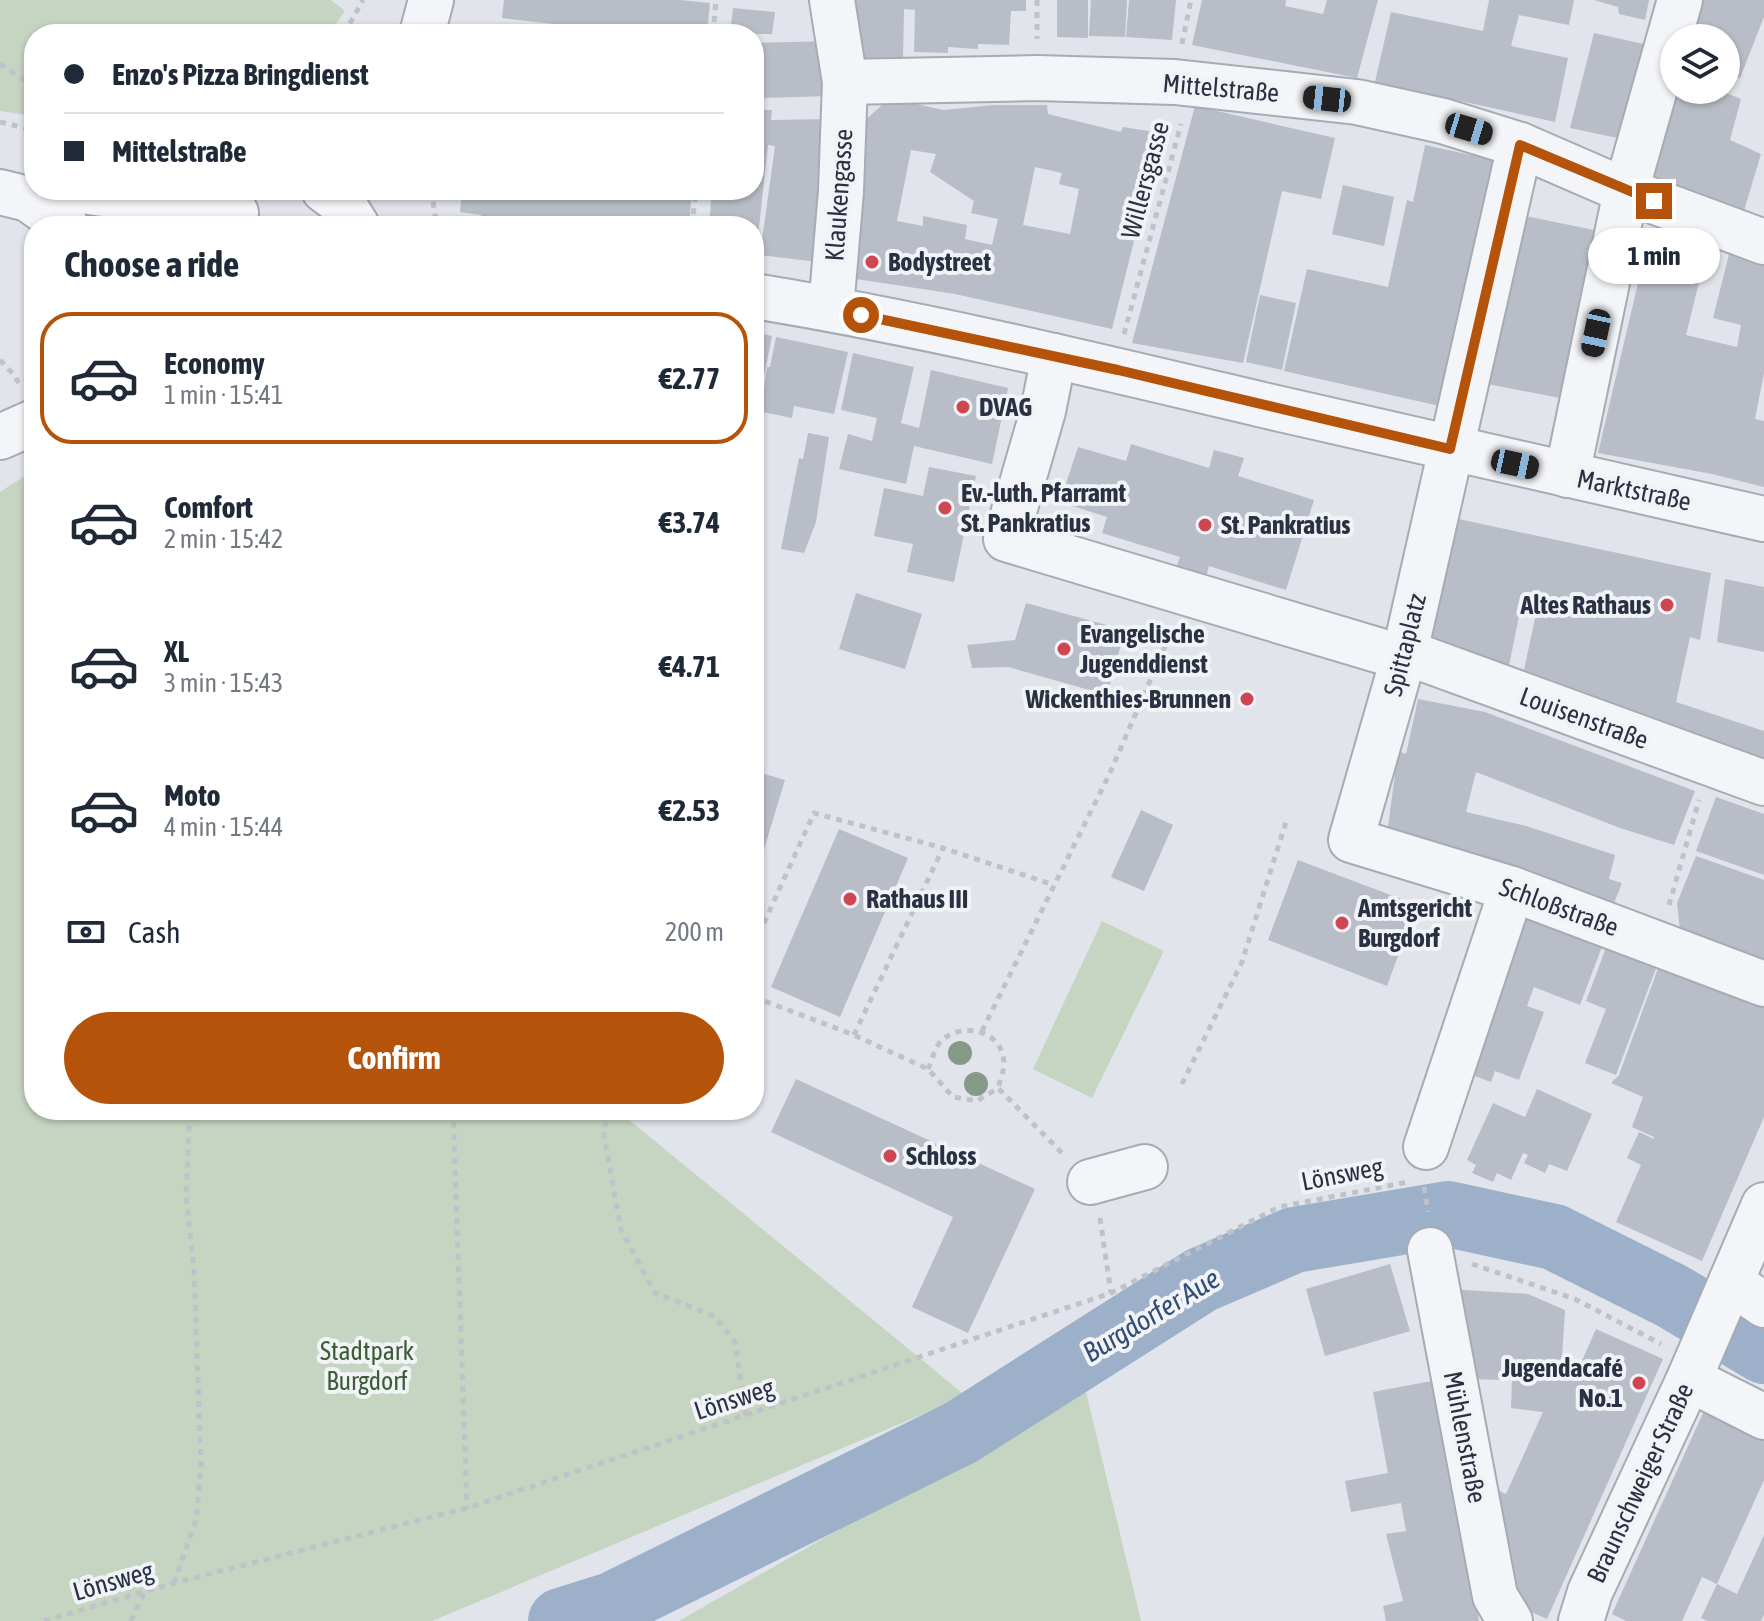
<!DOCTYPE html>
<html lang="en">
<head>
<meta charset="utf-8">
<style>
  :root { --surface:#fff; --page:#f2f2f3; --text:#1f2937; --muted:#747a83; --line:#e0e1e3; --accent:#b45309 }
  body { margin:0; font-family:"Asap Condensed",sans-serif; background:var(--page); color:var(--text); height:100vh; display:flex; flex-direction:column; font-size:30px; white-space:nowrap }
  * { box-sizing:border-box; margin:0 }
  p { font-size:26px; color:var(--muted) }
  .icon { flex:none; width:44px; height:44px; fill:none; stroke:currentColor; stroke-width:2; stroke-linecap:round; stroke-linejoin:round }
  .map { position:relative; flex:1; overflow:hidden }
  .sheet { position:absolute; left:24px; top:216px; width:740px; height:904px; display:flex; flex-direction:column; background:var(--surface); border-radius:32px; box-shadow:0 2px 6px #0004 }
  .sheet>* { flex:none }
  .hud { position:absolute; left:24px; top:24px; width:740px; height:176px; border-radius:32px; box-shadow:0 2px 6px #0004; display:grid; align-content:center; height:176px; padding:0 40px; background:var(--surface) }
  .fabs { position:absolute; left:1660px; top:24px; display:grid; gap:16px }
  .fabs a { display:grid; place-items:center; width:80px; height:80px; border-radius:50%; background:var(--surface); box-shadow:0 2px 6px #0004; font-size:40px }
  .end { position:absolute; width:36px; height:36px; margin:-18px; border:10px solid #b45309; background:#fff; box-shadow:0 0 0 4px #fff }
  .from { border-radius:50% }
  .bubble { position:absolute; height:56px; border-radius:28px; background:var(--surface); box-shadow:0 2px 6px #0004; font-size:26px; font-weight:700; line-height:56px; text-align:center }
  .car { position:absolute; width:24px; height:48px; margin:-24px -12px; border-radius:10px; box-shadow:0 0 6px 2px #0007; background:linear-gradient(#222 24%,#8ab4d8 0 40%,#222 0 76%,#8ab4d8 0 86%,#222 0) }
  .hud b { display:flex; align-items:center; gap:28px; height:76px; font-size:30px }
  .hud b+b { border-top:2px solid var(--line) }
  .hud i { width:20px; height:20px; background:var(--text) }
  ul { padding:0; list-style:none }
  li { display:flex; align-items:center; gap:24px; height:132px; margin:0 16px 12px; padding:0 24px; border:4px solid transparent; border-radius:32px }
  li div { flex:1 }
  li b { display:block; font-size:30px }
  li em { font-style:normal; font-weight:700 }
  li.active { border-color:var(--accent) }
  li>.icon { width:72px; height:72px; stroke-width:1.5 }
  h2 { padding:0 40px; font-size:36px; line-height:96px }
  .pay { display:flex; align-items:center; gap:20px; height:88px; padding:0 40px; font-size:30px }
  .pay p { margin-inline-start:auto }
  .action { display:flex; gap:16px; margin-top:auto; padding:16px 40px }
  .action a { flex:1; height:92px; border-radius:48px; background:var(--accent); color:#fff; font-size:32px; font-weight:700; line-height:92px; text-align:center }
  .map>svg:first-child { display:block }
</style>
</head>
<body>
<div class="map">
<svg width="1764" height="1621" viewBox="0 0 1764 1621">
  <rect width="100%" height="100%" fill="#e1e4ea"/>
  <g fill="#c6d4c2">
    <path d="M0,0H331L345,11L328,34H34V116L0,111Z"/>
    <path d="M34,470V1110H617L966,1396L432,1621H0V492Z"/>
    <path d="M1102,921L1164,951L1092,1098L1033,1069Z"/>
    <path d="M1085,1388L1141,1621H679L1028,1421Z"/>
  </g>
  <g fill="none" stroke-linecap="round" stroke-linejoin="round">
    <path stroke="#9cb0ca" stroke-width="66" d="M561,1621L612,1605L960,1433L1201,1280L1294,1240L1448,1214L1554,1237L1672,1296L1764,1351"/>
  </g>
  <g fill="#b8bdc7" fill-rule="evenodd">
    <path d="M504,0H680L710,3L707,34H639L502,18Z"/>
    <path d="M851,0H1026V11H1011L1009,45L978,44V49L948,47V53L914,52L915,10L904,9L903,59L853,58Z"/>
    <path d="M1057,0H1088V38L1057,37Z"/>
    <path d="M1091,0H1127L1125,37L1089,36Z"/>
    <path d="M1129,0H1176L1172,40L1126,37Z"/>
    <path d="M1202,0H1286L1285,6L1323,14L1327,0H1378L1357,78L1192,45Z"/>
    <path d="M1489,0H1574L1569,25L1519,15L1511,46L1568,58L1555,122L1375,82L1391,12L1483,31Z"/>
    <path d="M1594,0H1649L1645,20L1619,14L1618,7Z"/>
    <path d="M1701,0H1764V17L1740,78L1726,73V38H1687Z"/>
    <path d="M733,8L775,12L772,34H730Z"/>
    <path d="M1594,33L1648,45L1627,140L1570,128Z"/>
    <path d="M829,41L830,96L759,98V100H754V43Z"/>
    <path d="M1672,90H1718L1741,99L1730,140L1761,154L1743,214L1652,181Z"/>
    <path d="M890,98L943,110L994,105H1047L1048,114L1121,132L1123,127L1161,133L1112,329L955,294L850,278L864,121ZM911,150L936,154L930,172L974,201L971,213L998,219L992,245L965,239L967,225L923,216V226L897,221ZM1035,167L1062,173L1059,184L1079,189L1070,234L1023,225Z"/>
    <path d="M1195,106L1335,138L1321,199L1282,191L1243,363L1132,343Z"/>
    <path d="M754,110H772L771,120L831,119L826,263L760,255L775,146L768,145L756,255H754V226H709L712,190H754Z"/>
    <path d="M1425,145L1498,161L1444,407L1284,371L1307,269L1388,287L1407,200L1413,202Z"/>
    <path d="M1343,185L1394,197L1384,246L1332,234Z"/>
    <path d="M462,190H692L689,226L479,225L481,215L460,212Z"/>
    <path d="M1516,214L1604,232L1570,400L1482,383Z"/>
    <path d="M1651,228L1708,246L1686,335L1737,347L1741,325L1713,318L1729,254L1764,265V373L1755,419L1764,421V487L1712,474L1598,453Z"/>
    <path d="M1260,295L1296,303L1282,370L1246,362Z"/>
    <path d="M754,332L772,336L760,396L763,397L767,367H770L776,337L848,352L834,414L794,406L792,418L758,411L760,401L754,400Z"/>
    <path d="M853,353L914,367L901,423L919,428L931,370L1008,388L992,464L914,446L906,484L839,469L848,434L872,441L877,418L841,410Z"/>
    <path d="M808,433L829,437L816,522L804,553L781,549L799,458L803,459Z"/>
    <path d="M1131,444L1209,468L1214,450L1244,458L1238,476L1314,500L1286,590L1209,566L1204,584L1174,574L1180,557L1102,533L1107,517L1060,502L1078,447L1126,461Z"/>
    <path d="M754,447H761L756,511H754Z"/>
    <path d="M929,467L976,476L954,582L907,572L913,544L874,536L884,488L923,496Z"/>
    <path d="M1454,518L1711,573L1700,640L1690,637L1676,702L1764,731V773L1521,684L1536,614L1520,611L1507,676L1425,648Z"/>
    <path d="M1725,579L1764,587V652L1717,642Z"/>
    <path d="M856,593L922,614L905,669L839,649Z"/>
    <path d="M1026,603L1125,630L1107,695L1008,667L972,668L967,645L1015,640Z"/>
    <path d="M1418,699L1485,712L1695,791L1674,845L1620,828L1476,772L1466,812L1526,826L1615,855L1609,879L1622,883L1614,903L1388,827L1398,751L1406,754Z"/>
    <path d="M754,771L785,780L755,879H754Z"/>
    <path d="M1716,797L1764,814V875L1696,851Z"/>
    <path d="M1141,810L1173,825L1144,891L1111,877Z"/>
    <path d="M839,829L908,858L840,1017L771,987Z"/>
    <path d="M1696,856L1764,880V961L1680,931L1677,903Z"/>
    <path d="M1298,860L1417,905L1387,986L1268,940Z"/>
    <path d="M1527,917L1603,944L1580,1005L1534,987L1527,1006L1544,1012L1519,1080L1495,1071L1491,1082L1469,1074Z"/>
    <path d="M1607,945L1658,963L1616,1075L1585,1063L1606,1009L1586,1001Z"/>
    <path d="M1660,963L1764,1003V1117L1702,1261L1616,1222L1641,1165L1627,1158L1639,1132L1654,1139V1137L1632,1127L1643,1097L1611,1083L1619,1075Z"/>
    <path d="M796,1079L1035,1189L968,1333L912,1307L953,1217L771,1132Z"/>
    <path d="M1537,1089L1592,1114L1567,1171L1549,1164L1545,1173L1524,1163L1528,1155L1523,1153L1511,1180L1497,1173L1493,1182L1472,1173L1476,1165L1467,1160L1493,1103L1525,1117Z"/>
    <path d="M1390,1264L1410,1331L1325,1356L1306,1289Z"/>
    <path d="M1449,1289L1528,1294L1565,1310L1561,1373L1574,1379L1596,1329L1663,1359L1547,1619L1502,1599L1482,1484L1506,1494L1543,1412L1511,1408L1512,1380L1460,1379Z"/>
    <path d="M1437,1380L1479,1621H1386L1383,1606L1403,1601L1386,1534L1406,1531L1401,1503L1351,1512L1345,1481L1388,1473L1373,1392Z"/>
    <path d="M1704,1411L1764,1438V1480L1717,1584L1737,1594L1764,1535V1615L1761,1621H1708L1701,1618L1717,1584L1702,1577L1682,1621H1626L1612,1614Z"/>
  </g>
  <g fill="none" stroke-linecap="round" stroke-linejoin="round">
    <defs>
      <g id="minor">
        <path d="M422,34L431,0"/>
        <path d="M845,82L1037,78L1175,82L1357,102L1443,121L1520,145L1626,191L1764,242"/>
        <path d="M1520,145L1405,652L1351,840L1512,889L1764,984"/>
        <path d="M75,190L236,213"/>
        <path d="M324,190L344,205L357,226"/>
        <path d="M0,192L28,199L66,226"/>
        <path d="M754,296C925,324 1094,365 1263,405C1430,444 1597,482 1764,519"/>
        <path d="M831,309L841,191L845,82L832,0"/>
        <path d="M1054,356L1043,411L1006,539L1404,658"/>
        <path d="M0,437L34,422"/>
        <path d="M1567,475L1626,191L1680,0"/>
        <path d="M1405,652L1764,783"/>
        <path d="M1426,1147L1512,889"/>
        <path d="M1090,1182L1145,1167"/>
        <path d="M1430,1250L1495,1596L1510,1621"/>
        <path d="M1731,1282L1764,1305"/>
        <path d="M1689,1379L1764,1417"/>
        <path d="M1581,1621L1590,1592L1689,1379L1764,1205"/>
      </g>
    </defs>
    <use href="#minor" stroke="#a6abb4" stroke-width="48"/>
    <g stroke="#bfc2c9" stroke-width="5" stroke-dasharray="6 6" stroke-linecap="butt">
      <path d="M1037,0V39"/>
      <path d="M344,34L363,0"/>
      <path d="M713,34L716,0"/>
      <path d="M1182,44L1191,0"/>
      <path d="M0,64L34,86"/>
      <path d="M0,122L34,130"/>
      <path d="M431,190L437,226"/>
      <path d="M692,226L696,190"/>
      <path d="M1124,334L1181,124"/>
      <path d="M0,360L15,376L21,388"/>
      <path d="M1669,905L1699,800"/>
      <path d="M754,945L814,813L943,848"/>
      <path d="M754,997L854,1035L928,1069L953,1097L977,1101L998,1088L1062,1153"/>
      <path d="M982,1031L1109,775L1173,628"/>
      <path d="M854,1035L943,848L1054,885"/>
      <path d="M928,1069C932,1061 935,1046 942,1040C964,1021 1003,1031 1004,1063C1004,1071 1000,1080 998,1088"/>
      <path d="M1182,1084L1242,962L1286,822"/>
      <path d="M453,1110L467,1508"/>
      <path d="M611,1110L603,1130L621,1230L655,1293L714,1316L735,1342L746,1416"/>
      <path d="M1424,1187L1428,1212"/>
      <path d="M1100,1218L1111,1293"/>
      <path d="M1472,1264L1575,1299L1661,1344"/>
      <path d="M174,1583L196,1520L201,1466L194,1270L186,1196L189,1127L196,1110"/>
      <path d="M44,1621L174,1583L467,1508L1111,1293L1279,1207L1408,1182"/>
      <path d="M131,1621L144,1594"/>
    </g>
    <use href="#minor" stroke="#f4f5f8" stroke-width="44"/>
  </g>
  <g fill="#869a88">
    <circle cx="960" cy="1053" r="12"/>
    <circle cx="976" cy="1084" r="12"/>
  </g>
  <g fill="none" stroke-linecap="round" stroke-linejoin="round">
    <path stroke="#b45309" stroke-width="10" d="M861,315L1118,370L1450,449L1520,145L1654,201"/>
  </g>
  <g fill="#cf4653" stroke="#f1f3f7" stroke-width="3">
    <circle cx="872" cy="262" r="8"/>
    <circle cx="963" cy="407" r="8"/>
    <circle cx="945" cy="508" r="8"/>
    <circle cx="1205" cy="525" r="8"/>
    <circle cx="1667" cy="605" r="8"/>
    <circle cx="1064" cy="649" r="8"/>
    <circle cx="1247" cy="699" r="8"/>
    <circle cx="850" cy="899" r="8"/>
    <circle cx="1342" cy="923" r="8"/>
    <circle cx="890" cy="1156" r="8"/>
    <circle cx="1639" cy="1383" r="8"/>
  </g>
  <g text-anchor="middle" stroke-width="8" stroke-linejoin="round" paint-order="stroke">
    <g font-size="26" fill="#293142" stroke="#f1f3f7">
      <text transform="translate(1221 88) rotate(5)" y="9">Mittelstraße</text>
      <text transform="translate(1145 180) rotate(-75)" y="9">Willersgasse</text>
      <text transform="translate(839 195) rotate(-86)" y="9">Klaukengasse</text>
      <text transform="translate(1634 490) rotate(12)" y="9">Marktstraße</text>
      <text transform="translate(1405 645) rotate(-76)" y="9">Spittaplatz</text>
      <text transform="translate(1584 718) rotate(20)" y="9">Louisenstraße</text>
      <text transform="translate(1559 907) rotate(20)" y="9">Schloßstraße</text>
      <text transform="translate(1342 1174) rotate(-11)" y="9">Lönsweg</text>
      <text transform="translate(734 1399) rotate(-18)" y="9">Lönsweg</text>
      <text transform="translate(1465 1437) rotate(79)" y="9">Mühlenstraße</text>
      <text transform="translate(1640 1483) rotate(-65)" y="9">Braunschweiger Straße</text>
      <text transform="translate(113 1581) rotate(-16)" y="9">Lönsweg</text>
    </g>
    <g font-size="26" font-weight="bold" fill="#293142" stroke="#f1f3f7" text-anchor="start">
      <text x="888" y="271">Bodystreet</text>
      <text x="979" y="416">DVAG</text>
      <text x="961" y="502">Ev.-luth. Pfarramt<tspan x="961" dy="30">St. Pankratius</tspan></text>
      <text x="1221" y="534">St. Pankratius</text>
      <text x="1651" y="614" text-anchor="end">Altes Rathaus</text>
      <text x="1080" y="643">Evangelische<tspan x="1080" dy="30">Jugenddienst</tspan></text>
      <text x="1231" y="708" text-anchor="end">Wickenthies-Brunnen</text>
      <text x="866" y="908">Rathaus III</text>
      <text x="1358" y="917">Amtsgericht<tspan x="1358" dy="30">Burgdorf</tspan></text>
      <text x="906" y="1165">Schloss</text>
      <text x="1623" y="1377" text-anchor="end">Jugendacafé<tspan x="1623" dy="30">No.1</tspan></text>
    </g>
    <g font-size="26" fill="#3c5d37" stroke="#f1f3f7">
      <text x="367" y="1360">Stadtpark<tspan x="367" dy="30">Burgdorf</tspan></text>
    </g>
    <g font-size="28" font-style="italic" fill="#334d76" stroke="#f1f3f7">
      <text transform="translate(1151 1315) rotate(-31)" y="10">Burgdorfer Aue</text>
    </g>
  </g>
</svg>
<div class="fabs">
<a><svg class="icon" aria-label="layers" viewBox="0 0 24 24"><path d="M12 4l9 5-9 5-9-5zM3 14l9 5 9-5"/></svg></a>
</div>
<i class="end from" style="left:861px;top:315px"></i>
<i class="end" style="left:1654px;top:201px"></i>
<div class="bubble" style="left:1588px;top:228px;width:132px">1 min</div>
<i class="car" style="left:1327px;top:99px;rotate:276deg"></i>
<i class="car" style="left:1469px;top:129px;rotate:107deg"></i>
<i class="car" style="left:1596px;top:333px;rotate:192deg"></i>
<i class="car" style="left:1515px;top:464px;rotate:102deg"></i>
<div class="hud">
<b><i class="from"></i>Enzo's Pizza Bringdienst</b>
<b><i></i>Mittelstraße</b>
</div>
<section class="sheet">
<h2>Choose a ride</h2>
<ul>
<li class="active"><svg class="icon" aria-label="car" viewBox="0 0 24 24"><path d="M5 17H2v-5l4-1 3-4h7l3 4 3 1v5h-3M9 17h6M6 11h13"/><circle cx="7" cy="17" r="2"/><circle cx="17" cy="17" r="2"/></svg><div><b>Economy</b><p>1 min · 15:41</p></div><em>€2.77</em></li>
<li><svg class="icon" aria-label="car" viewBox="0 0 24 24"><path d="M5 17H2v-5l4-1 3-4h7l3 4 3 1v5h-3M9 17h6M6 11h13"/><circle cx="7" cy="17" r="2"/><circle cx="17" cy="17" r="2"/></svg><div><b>Comfort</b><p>2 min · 15:42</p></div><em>€3.74</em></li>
<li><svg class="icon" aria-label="car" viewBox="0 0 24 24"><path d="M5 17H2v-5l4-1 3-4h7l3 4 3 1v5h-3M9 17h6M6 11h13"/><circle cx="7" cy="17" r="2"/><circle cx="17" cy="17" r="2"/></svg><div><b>XL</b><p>3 min · 15:43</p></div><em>€4.71</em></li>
<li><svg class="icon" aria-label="car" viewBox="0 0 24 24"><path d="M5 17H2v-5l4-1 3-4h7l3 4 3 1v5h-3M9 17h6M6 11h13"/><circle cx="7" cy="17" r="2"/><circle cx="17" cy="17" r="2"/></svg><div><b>Moto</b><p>4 min · 15:44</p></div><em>€2.53</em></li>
</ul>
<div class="pay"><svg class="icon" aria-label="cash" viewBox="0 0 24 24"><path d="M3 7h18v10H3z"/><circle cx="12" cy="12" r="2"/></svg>Cash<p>200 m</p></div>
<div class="action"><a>Confirm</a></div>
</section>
</div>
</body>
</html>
